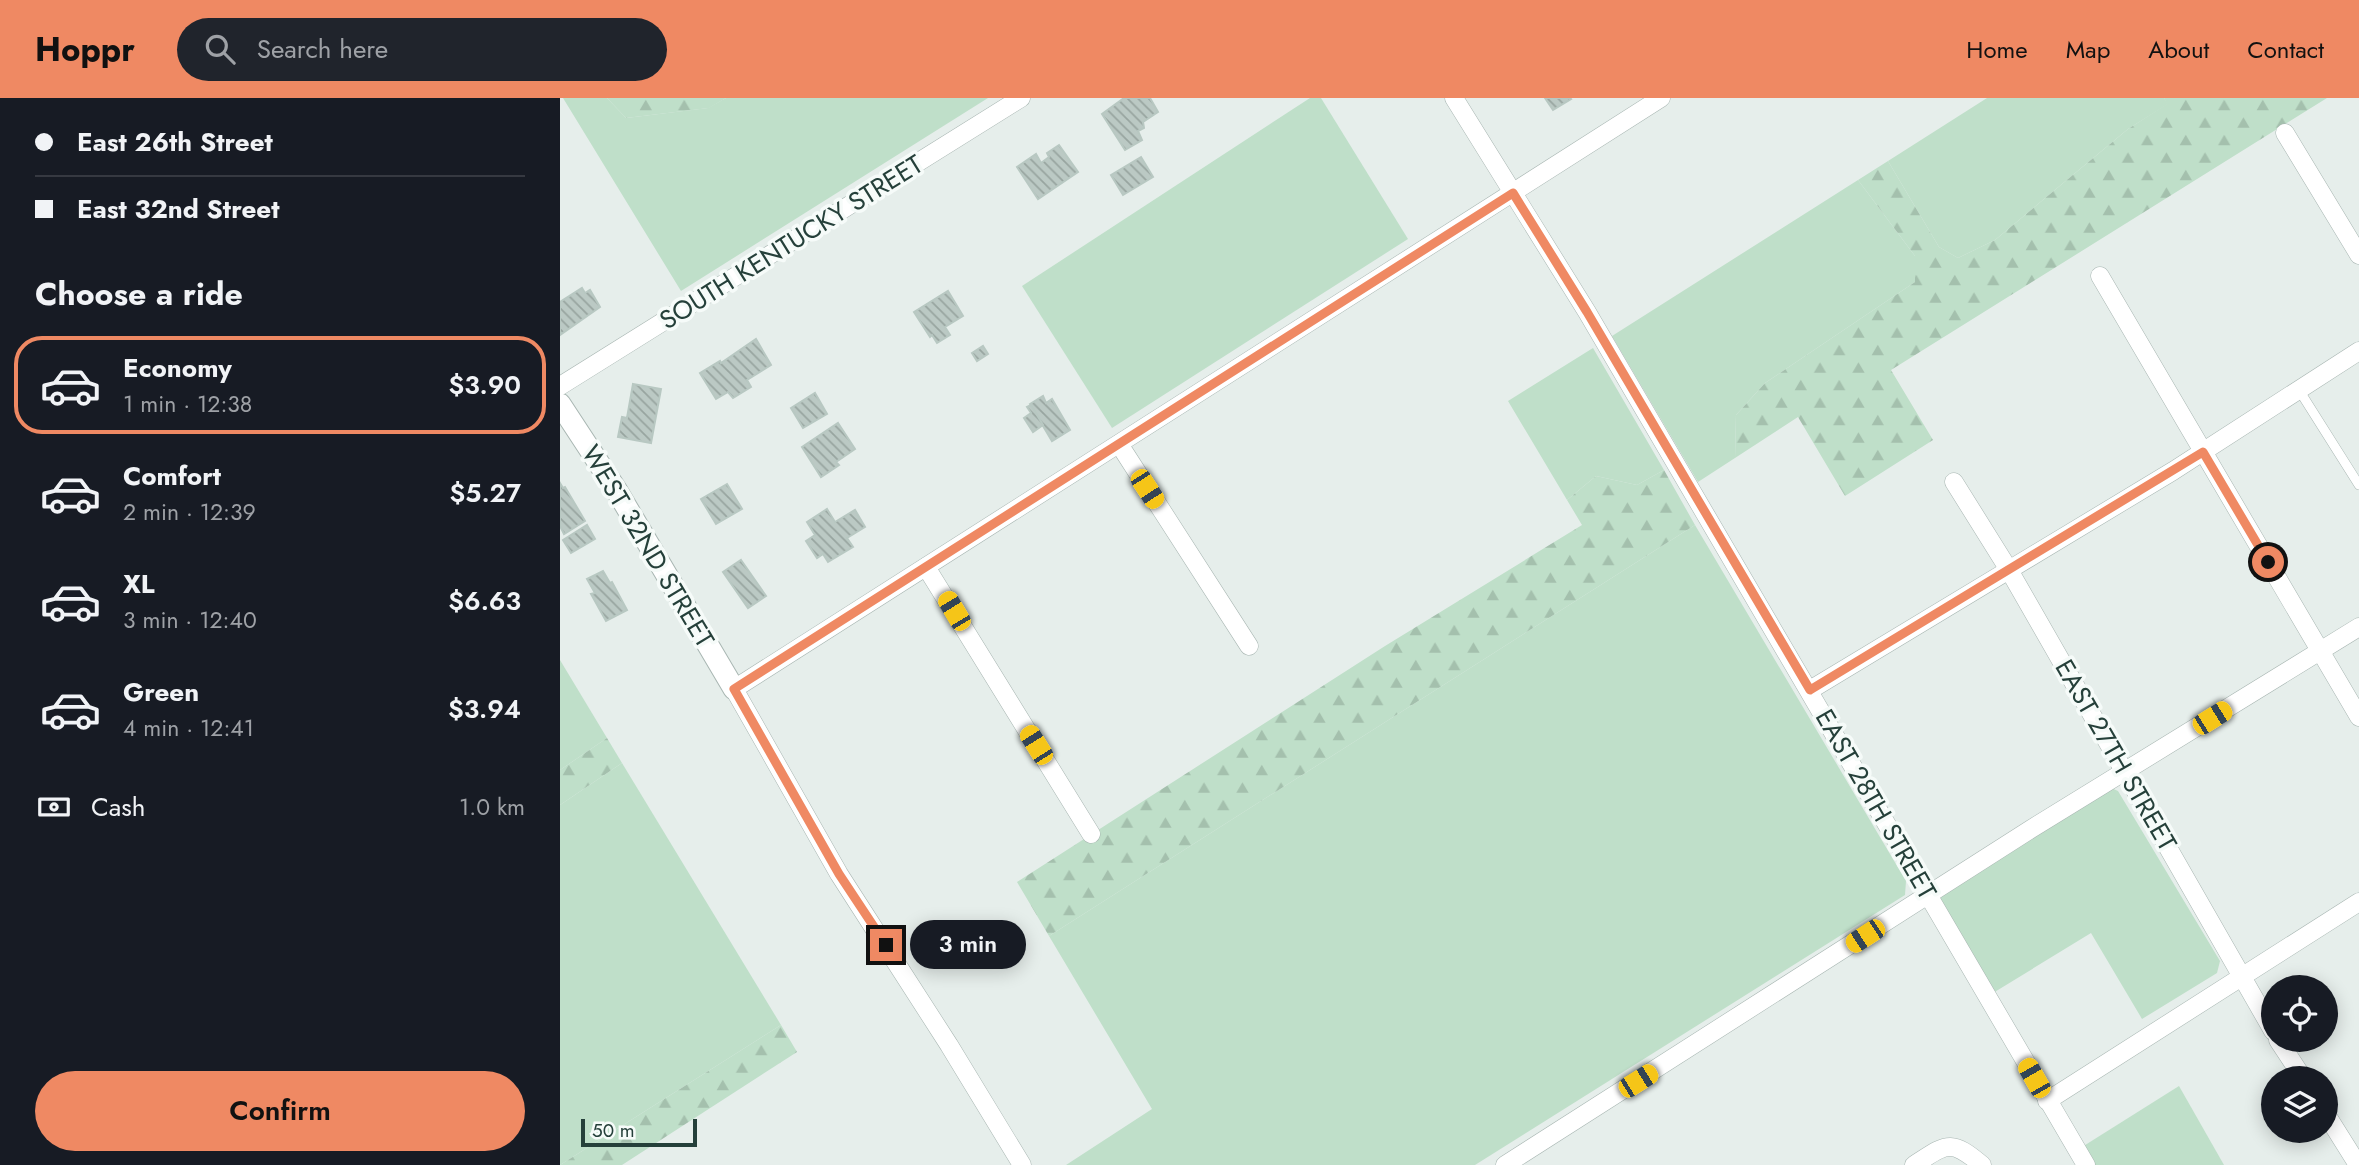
<!DOCTYPE html>
<html lang="en">
<head>
<meta charset="utf-8">
<style>
  :root { --surface:#171b24; --page:#20242c; --text:#f1f3f6; --muted:#9ea1a6; --line:#363941; --accent:#ef8963 }
  body { margin:0; font-family:Jost,sans-serif; background:var(--page); color:var(--text); height:100vh; display:flex; flex-direction:column; font-size:26px; white-space:nowrap }
  * { box-sizing:border-box; margin:0 }
  p { font-size:23px; color:var(--muted) }
  .icon { flex:none; width:38px; height:38px; fill:none; stroke:currentColor; stroke-width:2; stroke-linecap:round; stroke-linejoin:round }
  .map { position:relative; flex:1; overflow:hidden }
  .side { display:flex; flex-direction:column; background:var(--surface); width:560px }
  .side>* { flex:none }
  .guide { display:grid; align-content:center; height:154px; padding:0 35px; background:var(--surface) }
  .buttons { position:absolute; left:1701px; top:877px; display:grid; gap:14px }
  .buttons a { display:grid; place-items:center; width:77px; height:77px; border-radius:50%; background:var(--surface); box-shadow:0 4px 18px #0003; font-size:35px }
  .scale { position:absolute; left:21px; bottom:18px; width:116px; box-sizing:border-box; padding-left:7px; border:4px solid #25403a; border-top:0; font-size:19px; line-height:24px; white-space:nowrap; color:#25403a; -webkit-text-stroke:5px #f6fbf9; paint-order:stroke }
  .end { position:absolute; width:32px; height:32px; margin:-16px; border:9px solid #ef8963; background:#111; box-shadow:0 0 0 4px #111 }
  .from { border-radius:50% }
  .bubble { position:absolute; height:49px; border-radius:24px; background:var(--surface); box-shadow:0 4px 18px #0003; font-size:23px; font-weight:600; line-height:49px; text-align:center }
  .car { position:absolute; width:21px; height:42px; margin:-21px -10px; border-radius:9px; box-shadow:0 0 5px 2px #0007; background:linear-gradient(#f5c518 24%,#345 0 40%,#f5c518 0 76%,#345 0 86%,#f5c518 0) }
  .guide b { display:flex; align-items:center; gap:24px; height:66px; font-size:26px }
  .guide b+b { border-top:2px solid var(--line) }
  .guide i { width:18px; height:18px; background:var(--text) }
  ul { padding:0; list-style:none }
  li { display:flex; align-items:center; gap:21px; height:98px; margin:0 14px 10px; padding:0 21px; border:4px solid transparent; border-radius:28px }
  li div { flex:1 }
  li b { display:block; font-size:26px }
  li em { font-style:normal; font-weight:600 }
  li.current { border-color:var(--accent) }
  li>.icon { width:63px; height:63px; stroke-width:1.5 }
  h2 { padding:0 35px; font-size:32px; line-height:84px }
  .pay { display:flex; align-items:center; gap:18px; height:77px; padding:0 35px; font-size:26px }
  .pay p { margin-inline-start:auto }
  .primary-button { display:flex; gap:14px; margin-top:auto; padding:14px 35px }
  .primary-button a { flex:1; height:80px; border-radius:42px; background:var(--accent); color:#111; font-size:28px; font-weight:600; line-height:80px; text-align:center }
  header { display:flex; align-items:center; gap:42px; box-sizing:border-box; height:98px; padding:0 35px; background:var(--accent); color:#111 }
  header strong { font-size:33px }
  nav { display:flex; gap:38px; margin-inline-start:auto; font-size:24px }
  .search { width:490px; height:63px; background:var(--page); display:flex; align-items:center; gap:18px; box-sizing:border-box; padding:0 24px; border-radius:38px; color:var(--muted); font-size:26px }
  main { display:flex; flex:1; min-height:0 }
  .map>svg:first-child { display:block }
</style>
</head>
<body>
<header>
<strong>Hoppr</strong>
<div class="search"><svg class="icon" aria-label="search" viewBox="0 0 24 24"><circle cx="10" cy="10" r="6"/><path d="M15 15l6 6"/></svg>Search here</div>
<nav><a>Home</a><a>Map</a><a>About</a><a>Contact</a></nav>
</header>
<main>
<section class="side">
<div class="guide">
<b><i class="from"></i>East 26th Street</b>
<b><i></i>East 32nd Street</b>
</div>
<h2>Choose a ride</h2>
<ul>
<li class="current"><svg class="icon" aria-label="car" viewBox="0 0 24 24"><path d="M5 17H2v-5l4-1 3-4h7l3 4 3 1v5h-3M9 17h6M6 11h13"/><circle cx="7" cy="17" r="2"/><circle cx="17" cy="17" r="2"/></svg><div><b>Economy</b><p>1 min · 12:38</p></div><em>$3.90</em></li>
<li><svg class="icon" aria-label="car" viewBox="0 0 24 24"><path d="M5 17H2v-5l4-1 3-4h7l3 4 3 1v5h-3M9 17h6M6 11h13"/><circle cx="7" cy="17" r="2"/><circle cx="17" cy="17" r="2"/></svg><div><b>Comfort</b><p>2 min · 12:39</p></div><em>$5.27</em></li>
<li><svg class="icon" aria-label="car" viewBox="0 0 24 24"><path d="M5 17H2v-5l4-1 3-4h7l3 4 3 1v5h-3M9 17h6M6 11h13"/><circle cx="7" cy="17" r="2"/><circle cx="17" cy="17" r="2"/></svg><div><b>XL</b><p>3 min · 12:40</p></div><em>$6.63</em></li>
<li><svg class="icon" aria-label="car" viewBox="0 0 24 24"><path d="M5 17H2v-5l4-1 3-4h7l3 4 3 1v5h-3M9 17h6M6 11h13"/><circle cx="7" cy="17" r="2"/><circle cx="17" cy="17" r="2"/></svg><div><b>Green</b><p>4 min · 12:41</p></div><em>$3.94</em></li>
</ul>
<div class="pay"><svg class="icon" aria-label="cash" viewBox="0 0 24 24"><path d="M3 7h18v10H3z"/><circle cx="12" cy="12" r="2"/></svg>Cash<p>1.0 km</p></div>
<div class="primary-button"><a>Confirm</a></div>
</section>
<div class="map">
<svg width="1799" height="1067" viewBox="0 0 1799 1067">
  <defs>
    <pattern id="forest-firs" width="22" height="20" patternUnits="userSpaceOnUse" patternTransform="scale(1.75)"><rect width="22" height="20" fill="#bfdfc9"/><path d="M5 1l3.5 6h-7zM16 11l3.5 6h-7z" fill="#a4c0ad"/></pattern>
    <pattern id="building-back-hatch" width="6" height="6" patternUnits="userSpaceOnUse" patternTransform="scale(1.75)"><rect width="6" height="6" fill="#bbc9c4"/><path d="M-1 5l2 2M0 0l6 6M5-1l2 2" fill="none" stroke="#98a5a0"/></pattern>
  </defs>
  <rect width="100%" height="100%" fill="#e6eeeb"/>
  <g fill="#bfdfc9">
    <path d="M3,0H47L66,20L148,10L166,0H428L121,193Z"/>
    <path d="M750,0H761L848,141L552,330L462,188Z"/>
    <path d="M1427,0H1604L1608,6L1568,31L1435,142L1398,160L1379,149L1328,63Z"/>
    <path d="M1298,82L1355,158V184L1205,285L1176,317L1175,360L1138,384L1052,238Z"/>
    <path d="M1033,250L1104,372L1077,387L1036,378L1007,402L948,303Z"/>
    <path d="M1135,427L1346,783L1345,797L915,1067H506L592,1011L489,838Z"/>
    <path d="M0,562L47,640L0,672Z"/>
    <path d="M62,665L221,927L0,1067V707Z"/>
    <path d="M1547,688L1558,693L1660,863L1657,875L1582,921L1531,835L1433,895L1379,803L1385,793Z"/>
    <path d="M1619,988L1664,1067H1534L1522,1049Z"/>
  </g>
  <g fill="url(#forest-firs)">
    <path d="M47,0H166L149,10L66,20Z"/>
    <path d="M1604,0H1767L1331,272L1373,342L1285,398L1238,319L1175,360L1176,317L1205,285L1355,184V158L1298,82L1328,63L1379,149L1398,160L1435,142L1568,31L1607,6Z"/>
    <path d="M1104,372L1135,427L489,838L457,784L825,548L1022,427L1007,402L1036,378L1077,387Z"/>
    <path d="M47,640L62,665L0,707V672Z"/>
    <path d="M221,927L237,954L62,1067H0Z"/>
  </g>
  <g fill="url(#building-back-hatch)" stroke="#b8c8c2" stroke-width="2">
    <path d="M564,0H590L598,14L583,24L584,30L578,33L582,42L565,52L542,16Z"/>
    <path d="M985,0H1010L1011,1L993,12Z"/>
    <path d="M499,47L518,74L478,101L457,69L476,56L481,65L489,59L487,55Z"/>
    <path d="M581,59L593,79L563,97L551,77Z"/>
    <path d="M22,190L25,195L30,192L40,209L0,237V204Z"/>
    <path d="M388,193L403,218L385,229L390,237L377,245L372,237L370,239L354,214Z"/>
    <path d="M196,241L211,267L187,282L191,289L173,300L168,294L156,301L140,275L160,263L161,265Z"/>
    <path d="M423,248L428,256L417,263L412,255Z"/>
    <path d="M73,286L101,291L91,345L58,339L62,319L67,320Z"/>
    <path d="M255,295L267,316L243,330L231,310Z"/>
    <path d="M483,298L486,305L492,301L510,332L492,343L470,306Z"/>
    <path d="M471,307L483,327L473,334L464,320L471,315L467,309Z"/>
    <path d="M278,325L295,351L276,364L279,367L261,379L242,349Z"/>
    <path d="M0,385L3,390L5,389L25,423L4,436L0,428Z"/>
    <path d="M167,386L182,411L156,426L141,401Z"/>
    <path d="M267,411L275,424L295,412L305,429L287,440L293,449L268,464L263,456L257,460L246,443L255,437L247,424Z"/>
    <path d="M27,427L35,441L11,455L3,442Z"/>
    <path d="M181,462L206,498L188,510L163,474Z"/>
    <path d="M43,473L50,485L52,484L67,512L46,523L31,496L35,495L27,481Z"/>
  </g>
  <g fill="none" stroke-linecap="round" stroke-linejoin="round">
    <defs>
      <path id="service" d="M1739,292L1799,387"/>
      <g id="minor">
        <path d="M894,0L1027,214L1526,1067"/>
        <path d="M1725,35L1799,157"/>
        <path d="M1540,178L1799,619"/>
        <path d="M0,288L461,0"/>
        <path d="M559,346L689,548"/>
        <path d="M1394,384L1449,472L1713,933"/>
        <path d="M366,469L531,736"/>
        <path d="M1250,592L1613,373L1799,253"/>
        <path d="M1718,942L1743,980"/>
        <path d="M1487,1003L1799,804"/>
        <path d="M1766,1016L1798,1067"/>
        <path d="M462,1067L389,947L279,776L174,591L1101,0"/>
        <path d="M945,1067L1471,731L1799,529"/>
        <path d="M1354,1067C1387,1046 1390,1040 1422,1067"/>
      </g>
      <path id="tertiary" d="M0,306L57,393L174,591"/>
    </defs>
    <use href="#service" stroke="#a8b6b2" stroke-width="10"/>
    <use href="#minor" stroke="#a8b6b2" stroke-width="19"/>
    <use href="#tertiary" stroke="#a8b6b2" stroke-width="23"/>
    <use href="#service" stroke="#fff" stroke-width="9"/>
    <use href="#minor" stroke="#fff" stroke-width="18"/>
    <use href="#tertiary" stroke="#fff" stroke-width="21"/>
  </g>
  <g fill="none" stroke-linecap="round" stroke-linejoin="round">
    <path stroke="#ef8963" stroke-width="9" d="M326,847L279,776L174,591L953,95L1027,214L1250,592L1643,354L1708,464"/>
  </g>
  <g text-anchor="middle" stroke-width="7" stroke-linejoin="round" paint-order="stroke">
    <g font-size="26" fill="#25403a" stroke="#f6fbf9">
      <text transform="translate(231 144) rotate(-32)" y="9">SOUTH KENTUCKY STREET</text>
      <text transform="translate(88 448) rotate(59)" y="9">WEST 32ND STREET</text>
      <text transform="translate(1556 657) rotate(60)" y="9">EAST 27TH STREET</text>
      <text transform="translate(1316 706) rotate(60)" y="9">EAST 28TH STREET</text>
    </g>
  </g>
</svg>
<div class="buttons">
<a><svg class="icon" aria-label="locate" viewBox="0 0 24 24"><circle cx="12" cy="12" r="6"/><path d="M12 2v4M12 18v4M2 12h4M18 12h4"/></svg></a>
<a><svg class="icon" aria-label="layers" viewBox="0 0 24 24"><path d="M12 4l9 5-9 5-9-5zM3 14l9 5 9-5"/></svg></a>
</div>
<div class="scale">50 m</div>
<i class="end from" style="left:1708px;top:464px"></i>
<i class="end" style="left:326px;top:847px"></i>
<div class="bubble" style="left:350px;top:822px;width:116px">3 min</div>
<i class="car" style="left:587px;top:391px;rotate:147deg"></i>
<i class="car" style="left:394px;top:513px;rotate:329deg"></i>
<i class="car" style="left:1652px;top:620px;rotate:58deg"></i>
<i class="car" style="left:476px;top:647px;rotate:328deg"></i>
<i class="car" style="left:1305px;top:838px;rotate:237deg"></i>
<i class="car" style="left:1474px;top:980px;rotate:330deg"></i>
<i class="car" style="left:1078px;top:983px;rotate:58deg"></i>
</div>
</main>
</body>
</html>
